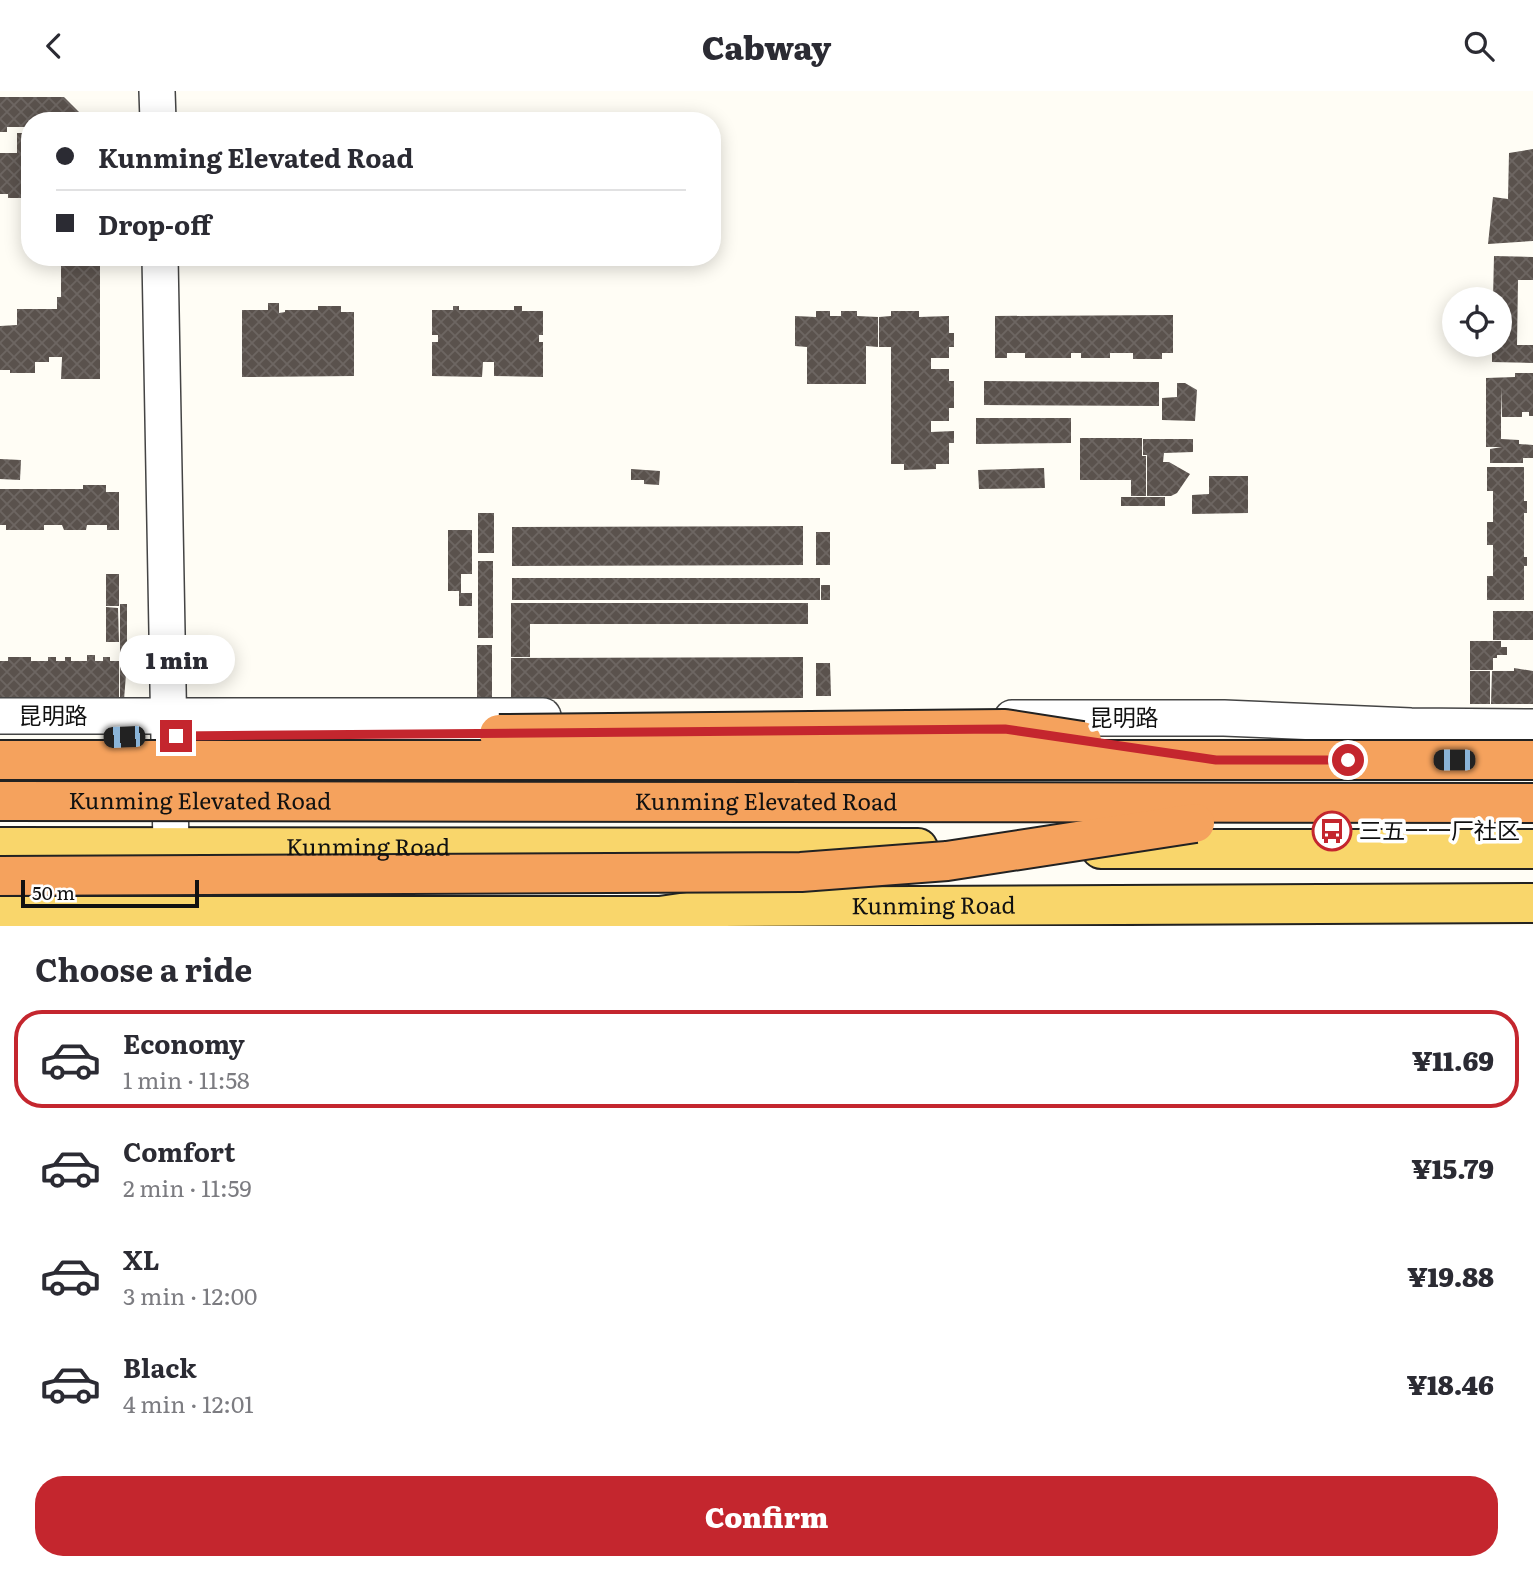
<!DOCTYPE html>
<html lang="en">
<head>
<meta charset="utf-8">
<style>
  :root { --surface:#fff; --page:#f7f7f7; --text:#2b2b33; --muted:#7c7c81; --line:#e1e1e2; --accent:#c4262e }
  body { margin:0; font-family:Literata,"Noto Sans SC",serif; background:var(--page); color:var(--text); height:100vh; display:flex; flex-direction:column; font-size:26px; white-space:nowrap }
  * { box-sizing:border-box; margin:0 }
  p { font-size:23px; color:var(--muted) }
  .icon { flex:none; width:38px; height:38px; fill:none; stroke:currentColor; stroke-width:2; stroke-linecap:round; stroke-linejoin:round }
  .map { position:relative; height:835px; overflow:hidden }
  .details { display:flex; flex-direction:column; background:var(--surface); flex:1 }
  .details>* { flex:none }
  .top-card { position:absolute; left:21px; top:21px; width:700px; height:154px; border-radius:28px; box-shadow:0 4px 18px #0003; display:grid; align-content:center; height:154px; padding:0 35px; background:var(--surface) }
  .buttons { position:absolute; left:1442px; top:196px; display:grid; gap:14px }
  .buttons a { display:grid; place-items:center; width:70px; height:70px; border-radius:50%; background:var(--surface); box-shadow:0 4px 18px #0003; font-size:35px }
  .scale { position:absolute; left:21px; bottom:18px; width:178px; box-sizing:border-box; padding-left:7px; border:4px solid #111; border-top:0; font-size:19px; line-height:24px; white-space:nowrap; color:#111; -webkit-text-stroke:5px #fff; paint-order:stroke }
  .end { position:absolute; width:32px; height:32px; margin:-16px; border:9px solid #c4262e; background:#fff; box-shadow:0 0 0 4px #fff }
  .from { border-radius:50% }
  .bubble { position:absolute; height:49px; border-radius:24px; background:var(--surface); box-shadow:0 4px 18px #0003; font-size:23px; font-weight:800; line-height:49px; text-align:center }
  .car { position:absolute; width:21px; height:42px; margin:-21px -10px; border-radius:9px; box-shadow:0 0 5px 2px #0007; background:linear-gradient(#222 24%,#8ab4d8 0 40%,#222 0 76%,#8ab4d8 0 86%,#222 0) }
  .top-card b { display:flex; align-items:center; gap:24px; height:66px; font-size:26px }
  .top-card b+b { border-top:2px solid var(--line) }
  .top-card i { width:18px; height:18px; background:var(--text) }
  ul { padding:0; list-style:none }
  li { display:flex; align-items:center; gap:21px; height:98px; margin:0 14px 10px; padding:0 21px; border:4px solid transparent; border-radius:28px }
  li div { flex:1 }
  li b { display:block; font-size:26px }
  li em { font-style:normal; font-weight:800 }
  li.selected { border-color:var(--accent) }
  li>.icon { width:63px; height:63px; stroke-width:1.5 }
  h2 { padding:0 35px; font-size:32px; line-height:84px }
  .action { display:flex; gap:14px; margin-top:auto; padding:14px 35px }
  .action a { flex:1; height:80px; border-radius:28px; background:var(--accent); color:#fff; font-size:28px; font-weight:800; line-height:80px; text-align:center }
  header { display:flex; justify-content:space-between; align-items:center; height:91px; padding:0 35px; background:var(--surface); font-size:32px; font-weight:800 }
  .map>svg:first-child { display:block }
</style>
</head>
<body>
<header><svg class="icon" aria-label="back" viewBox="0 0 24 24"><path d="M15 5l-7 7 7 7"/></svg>Cabway<svg class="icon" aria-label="search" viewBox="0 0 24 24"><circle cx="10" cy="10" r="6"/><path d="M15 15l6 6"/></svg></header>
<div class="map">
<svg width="1533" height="835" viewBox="0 0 1533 835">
  <defs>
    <pattern id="building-cross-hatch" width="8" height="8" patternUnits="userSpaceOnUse" patternTransform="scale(1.75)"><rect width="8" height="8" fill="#5a524d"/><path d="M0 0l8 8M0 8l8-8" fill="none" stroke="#6d6662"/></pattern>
  </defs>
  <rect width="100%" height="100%" fill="#fffdf5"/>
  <g fill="url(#building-cross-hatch)">
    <path d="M0,6H64L88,30H30V36H7V41H0Z"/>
    <path d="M17,42H30V107H8V103H0V62H17Z"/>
    <path d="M1533,58V150L1488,153L1493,106L1508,108L1509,62Z"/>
    <path d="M1494,165L1533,166V189H1518L1517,254H1533V272L1492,271V254H1500V208H1493Z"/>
    <path d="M61,166H100V288H61L63,246L62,266H49V271H35V282H10V279H0V235L17,234V218H57V206H61Z"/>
    <path d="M268,212H279V222L285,221V219H318V215H341V221H354V285L242,286V219H268Z"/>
    <path d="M453,215H459V219H514V215H522V220H543V244H539V251H543V286L494,285V271H483L482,286L432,285V251H438V244H432V219H453Z"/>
    <path d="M816,220H830V225H841V220H857V225L878,226V256L866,255V293H807V256L795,255V225L816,226Z"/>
    <path d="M891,220H919V226L949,225V242H954V256H949V267H931V278H949V290H954V317H949V330H931V341L954,340V352H949V373H936V378L904,379V373H891V256H879V226L891,225Z"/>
    <path d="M1173,224V262H1162V268H1133V262H1110V267H1081V262H1071V267H1025V262H1007V267H995V225Z"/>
    <path d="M1515,282H1533V325H1529V321H1522V326H1502L1501,296V348L1519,349V353L1533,354V367H1523V372H1490V358L1502,356H1486V287L1515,286Z"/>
    <path d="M984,290L1159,291V315L984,314Z"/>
    <path d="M1177,292H1185L1197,299L1195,330L1162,329V307L1177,306Z"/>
    <path d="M976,327H1071V352L976,353Z"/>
    <path d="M1080,347H1142V365H1146V405H1131V389H1080Z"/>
    <path d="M1143,348H1193V361L1164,362L1163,371H1169L1190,383L1177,402L1171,405H1147V364H1143Z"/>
    <path d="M0,368L21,369L20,389L0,388Z"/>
    <path d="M1487,376H1524V410H1527V422H1524V466H1527V475H1524V509H1487V485H1493V454H1487V431H1493V400H1487Z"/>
    <path d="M1044,377L1045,397L979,398L978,379Z"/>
    <path d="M631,378L660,380L659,394L644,393V389H631Z"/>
    <path d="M1209,385H1248V422L1192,423V404L1209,403Z"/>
    <path d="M83,394H106V401H119V439H107V434H87L86,439H64L62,434H44V439H6V434H0V398H83Z"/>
    <rect x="1121" y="406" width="44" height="9"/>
    <rect x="478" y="422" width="16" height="40"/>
    <path d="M803,435V474L512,475V436Z"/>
    <path d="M448,439H472V483H461V502H472V515H459V500H448Z"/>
    <rect x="816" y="441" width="14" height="33"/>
    <rect x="478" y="470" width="15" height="77"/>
    <rect x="106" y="483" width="13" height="32"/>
    <rect x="512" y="487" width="308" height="22"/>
    <rect x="821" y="494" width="9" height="15"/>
    <path d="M511,512H808V533H530V566H511Z"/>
    <rect x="120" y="513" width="7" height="55"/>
    <path d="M106,516L118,517L119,551H106Z"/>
    <rect x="1493" y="520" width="40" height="29"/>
    <path d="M1470,550H1501V556H1507V564H1497V567H1493V579H1470Z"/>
    <rect x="477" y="554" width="15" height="65"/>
    <path d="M87,564H95V570H103V566H110V570H119V609H0V570H8V566H31V570H48V566H56V570H65V566H71V570H87Z"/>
    <path d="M803,566V607L511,608V567Z"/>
    <path d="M120,570H127L124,609H120Z"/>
    <path d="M816,572H830L831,605H816Z"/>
    <path d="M1514,577L1533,580V613H1491L1492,580H1514Z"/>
    <rect x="1470" y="580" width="20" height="33"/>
  </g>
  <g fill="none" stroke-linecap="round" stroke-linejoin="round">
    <defs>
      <g id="minor">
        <path d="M157,0L158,30"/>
        <path d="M160,166L171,756"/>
        <path d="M0,625H543"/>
        <path d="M1012,627H1224L1411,635L1533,636"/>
      </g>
      <g id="major">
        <path id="s1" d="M0,756L918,757"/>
        <path d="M1101,758H1533"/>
        <path id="s2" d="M0,825H660L722,816L1533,812"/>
      </g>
    </defs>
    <use href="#minor" stroke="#444" stroke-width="38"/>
    <use href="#major" stroke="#222" stroke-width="42"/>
    <use href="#minor" stroke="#fff" stroke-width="35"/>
    <use href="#major" stroke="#f9d66b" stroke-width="38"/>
    <defs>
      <g id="highway-bridge">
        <path d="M499,643L1005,638L1082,650"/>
        <path d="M0,669H1533"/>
        <path id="s3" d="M0,710L1533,712"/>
        <path d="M0,785L801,781L947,770L1195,732"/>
      </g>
    </defs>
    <use href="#highway-bridge" stroke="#222" stroke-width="42" stroke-linecap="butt"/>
    <use href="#highway-bridge" stroke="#f5a25d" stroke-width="38"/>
  </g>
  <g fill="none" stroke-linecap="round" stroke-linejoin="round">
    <path stroke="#c4262e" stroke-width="9" d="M176,645L1005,638L1216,669H1348"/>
  </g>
  <defs>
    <symbol id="bus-ring" viewBox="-11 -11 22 22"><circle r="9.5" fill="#fff" stroke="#c4262e" stroke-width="1.5"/><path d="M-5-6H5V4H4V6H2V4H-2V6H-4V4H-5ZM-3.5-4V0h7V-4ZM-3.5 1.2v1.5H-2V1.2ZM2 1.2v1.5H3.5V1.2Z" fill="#c4262e"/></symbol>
  </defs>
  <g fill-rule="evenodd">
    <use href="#bus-ring" x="1310" y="718" width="44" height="44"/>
  </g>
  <g text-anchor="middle" stroke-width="7" stroke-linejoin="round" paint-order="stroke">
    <g font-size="23" fill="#111" stroke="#fff">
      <text x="53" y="633">昆明路</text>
      <text x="1124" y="635">昆明路</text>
      <text dy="8" stroke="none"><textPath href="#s3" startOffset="200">Kunming Elevated Road</textPath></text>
      <text dy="8" stroke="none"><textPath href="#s3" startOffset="766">Kunming Elevated Road</textPath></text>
      <text dy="8" stroke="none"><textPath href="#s1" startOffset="368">Kunming Road</textPath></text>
      <text dy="8" stroke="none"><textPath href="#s2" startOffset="934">Kunming Road</textPath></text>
    </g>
    <g font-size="23" fill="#111" stroke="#fff" text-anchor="start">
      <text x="1359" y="748">三五一一厂社区</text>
    </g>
  </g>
</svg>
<div class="buttons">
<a><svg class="icon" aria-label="locate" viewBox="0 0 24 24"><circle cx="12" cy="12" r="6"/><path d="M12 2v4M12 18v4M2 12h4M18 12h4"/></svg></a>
</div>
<div class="scale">50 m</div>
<i class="end from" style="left:1348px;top:669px"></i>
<i class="end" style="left:176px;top:645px"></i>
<div class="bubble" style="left:119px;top:544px;width:116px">1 min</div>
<i class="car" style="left:124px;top:646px;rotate:268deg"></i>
<i class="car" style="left:1454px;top:669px;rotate:270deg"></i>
<div class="top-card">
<b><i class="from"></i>Kunming Elevated Road</b>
<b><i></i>Drop-off</b>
</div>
</div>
<section class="details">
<h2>Choose a ride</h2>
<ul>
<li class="selected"><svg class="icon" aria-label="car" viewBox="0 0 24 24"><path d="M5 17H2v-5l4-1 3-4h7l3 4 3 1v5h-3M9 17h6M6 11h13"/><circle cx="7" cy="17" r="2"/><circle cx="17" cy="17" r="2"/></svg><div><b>Economy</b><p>1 min · 11:58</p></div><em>¥11.69</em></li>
<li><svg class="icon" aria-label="car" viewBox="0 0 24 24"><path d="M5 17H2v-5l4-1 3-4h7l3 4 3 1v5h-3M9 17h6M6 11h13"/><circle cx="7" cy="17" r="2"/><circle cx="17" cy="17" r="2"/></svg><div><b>Comfort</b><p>2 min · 11:59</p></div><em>¥15.79</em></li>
<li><svg class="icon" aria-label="car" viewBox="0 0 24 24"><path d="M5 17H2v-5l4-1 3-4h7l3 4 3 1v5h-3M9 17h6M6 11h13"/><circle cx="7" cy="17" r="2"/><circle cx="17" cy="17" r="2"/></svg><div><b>XL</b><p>3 min · 12:00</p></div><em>¥19.88</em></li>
<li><svg class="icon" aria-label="car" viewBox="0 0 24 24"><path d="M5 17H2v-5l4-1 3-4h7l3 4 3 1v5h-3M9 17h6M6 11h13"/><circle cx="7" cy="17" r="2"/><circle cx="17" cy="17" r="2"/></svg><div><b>Black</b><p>4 min · 12:01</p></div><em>¥18.46</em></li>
</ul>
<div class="action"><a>Confirm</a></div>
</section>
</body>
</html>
